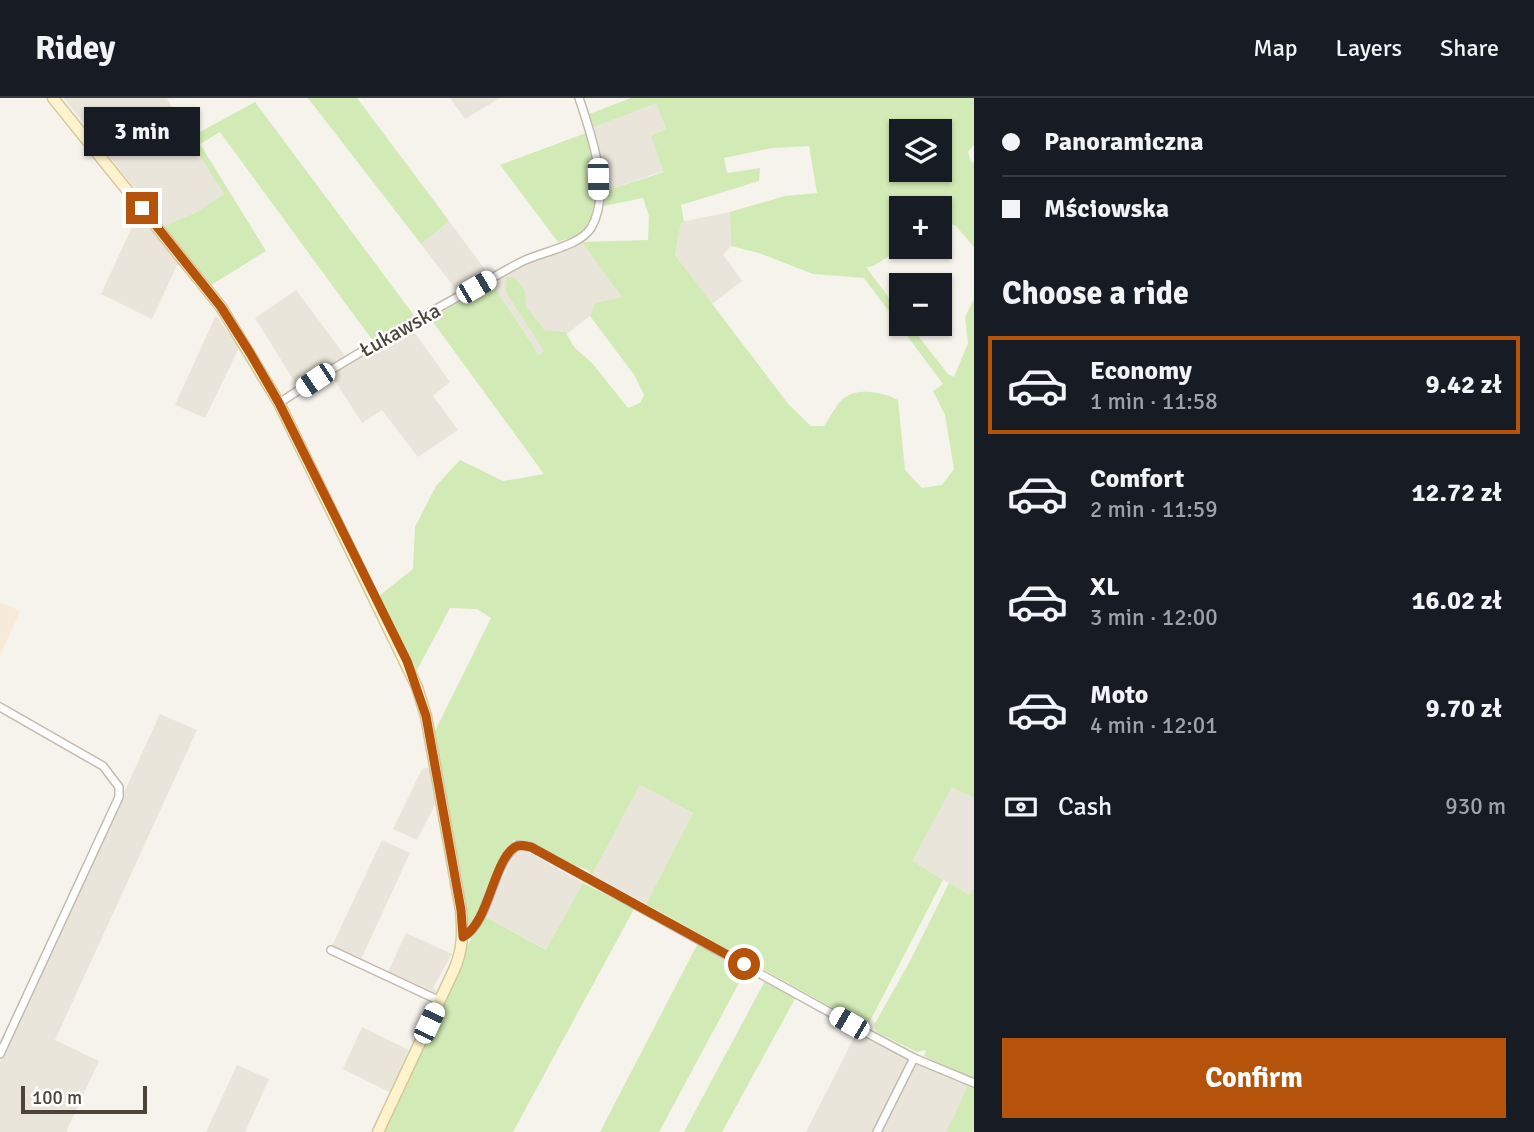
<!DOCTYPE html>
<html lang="en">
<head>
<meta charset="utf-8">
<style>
  :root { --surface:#171b24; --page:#20242c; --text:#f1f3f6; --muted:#9ea1a6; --line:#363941; --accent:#b45309 }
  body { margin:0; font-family:Signika,sans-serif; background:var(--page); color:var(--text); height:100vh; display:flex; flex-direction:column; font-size:26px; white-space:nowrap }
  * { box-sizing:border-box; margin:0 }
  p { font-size:23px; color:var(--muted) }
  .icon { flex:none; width:38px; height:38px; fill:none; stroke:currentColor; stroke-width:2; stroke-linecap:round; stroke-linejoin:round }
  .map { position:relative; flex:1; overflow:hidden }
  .side { display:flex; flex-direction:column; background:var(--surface); width:560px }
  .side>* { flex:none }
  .hud { display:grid; align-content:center; height:154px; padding:0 28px; background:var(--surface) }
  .controls { position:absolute; left:889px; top:21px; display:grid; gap:14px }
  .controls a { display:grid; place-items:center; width:63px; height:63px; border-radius:0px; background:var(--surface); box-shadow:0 2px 5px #0004; font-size:35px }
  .scale { position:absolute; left:21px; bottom:18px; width:126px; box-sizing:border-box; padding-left:7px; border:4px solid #4b4439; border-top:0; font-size:19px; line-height:24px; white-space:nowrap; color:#4b4439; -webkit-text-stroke:5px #fff; paint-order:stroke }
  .end { position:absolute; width:32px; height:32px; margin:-16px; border:9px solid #b45309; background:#fff; box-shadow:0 0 0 4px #fff }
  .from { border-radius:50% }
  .bubble { position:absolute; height:49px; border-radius:0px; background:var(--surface); box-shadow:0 2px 5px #0004; font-size:23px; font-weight:700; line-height:49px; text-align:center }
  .car { position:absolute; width:21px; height:42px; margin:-21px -10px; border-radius:9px; box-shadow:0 0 5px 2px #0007; background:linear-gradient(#fff 24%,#345 0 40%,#fff 0 76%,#345 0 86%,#fff 0) }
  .hud b { display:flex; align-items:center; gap:24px; height:66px; font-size:26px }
  .hud b+b { border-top:2px solid var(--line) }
  .hud i { width:18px; height:18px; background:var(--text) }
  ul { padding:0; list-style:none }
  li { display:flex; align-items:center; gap:21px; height:98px; margin:0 14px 10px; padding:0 14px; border:4px solid transparent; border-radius:0px }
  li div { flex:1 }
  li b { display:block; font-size:26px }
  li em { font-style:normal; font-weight:700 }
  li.active { border-color:var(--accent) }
  li>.icon { width:63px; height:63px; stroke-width:1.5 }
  h2 { padding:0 28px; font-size:32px; line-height:84px }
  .pay { display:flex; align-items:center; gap:18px; height:77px; padding:0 28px; font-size:26px }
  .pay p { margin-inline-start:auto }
  .action { display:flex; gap:14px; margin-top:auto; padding:14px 28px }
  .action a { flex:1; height:80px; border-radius:0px; background:var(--accent); color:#fff; font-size:28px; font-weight:700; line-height:80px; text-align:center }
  header { display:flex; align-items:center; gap:42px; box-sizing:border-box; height:98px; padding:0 35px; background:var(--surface); border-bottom:2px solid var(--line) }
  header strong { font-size:33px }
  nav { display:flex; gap:38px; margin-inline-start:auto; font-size:24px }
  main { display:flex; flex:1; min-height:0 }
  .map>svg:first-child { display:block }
</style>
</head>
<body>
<header>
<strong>Ridey</strong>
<nav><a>Map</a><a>Layers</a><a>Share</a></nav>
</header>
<main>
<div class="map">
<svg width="974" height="1034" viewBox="0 0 974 1034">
  <rect width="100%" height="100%" fill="#f6f3ec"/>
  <g fill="#eae5da">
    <path d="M64,0H168L167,1L224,96L195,115L164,128Z"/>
    <path d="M450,0H500L465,21Z"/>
    <path d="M656,4L666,32L651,38L664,73L605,93L601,58L594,29Z"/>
    <path d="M730,114L731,148L723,157L742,183L712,206L675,157L681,124Z"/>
    <path d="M138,116L178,165L152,221L101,196Z"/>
    <path d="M449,123L489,177L458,194L421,146Z"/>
    <path d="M582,144L623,199L595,205L590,218L539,257L491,184L528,164Z"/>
    <path d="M296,192L346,259L298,289L255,220Z"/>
    <path d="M216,217L239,250L205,320L175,307Z"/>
    <path d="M412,231L450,284L433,298L458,332L418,359L382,312L362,325L331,276Z"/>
    <path d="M160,616L197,632L55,942L99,963L66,1034H0V964Z"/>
    <path d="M429,669L437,703L417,742L393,731L422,671Z"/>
    <path d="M640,687L693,715L646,806L592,777Z"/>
    <path d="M952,688L974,700V790L970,797L911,764Z"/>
    <path d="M382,742L410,755L361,861L332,848Z"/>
    <path d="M523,751L583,785L547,852L482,817L516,754Z"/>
    <path d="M406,835L452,856L433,890L437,893L435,896L388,874Z"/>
    <path d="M362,929L409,952L391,995L343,971Z"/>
    <path d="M858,932L969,986L946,1034H806Z"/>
    <path d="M237,967L269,981L245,1034H206Z"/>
  </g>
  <path fill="#f7ead8" d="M0,504L20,513L0,558Z"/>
  <g fill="#d2eab5" fill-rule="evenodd">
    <path d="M308,0H357L449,123L421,146Z"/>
    <path d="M631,0H974V47L968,54L971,64L974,65V149L956,128L943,122L940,124V110H901V149H905L873,168L866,169L901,216V226H909L948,276L954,279L968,245L965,219L974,201V700L952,689L912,763L943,782L867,929L646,806L693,715L640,687L592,777L588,772L572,767L535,746L514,742L476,819L473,825L468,826L434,635L491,520L477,511L450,510L416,574L379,498L413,471L415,429L436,388L460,362L503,383L544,376L430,220L491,184L539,257L544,253L506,194V179H514L525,193L526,208L544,232L565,234L575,250L592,265L628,310L640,305L644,297L635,278L590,218L595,205L622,199L582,144L648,142L649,118L643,100L604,108L605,93L664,74L651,38L666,31L656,5L594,29L589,16ZM901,33H940V72H901ZM809,48L817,95L785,98L730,114L731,148L759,155L813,176L864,180L943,286L933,293L945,317L954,371L942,387L922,390L905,372L898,302C884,294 858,289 844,300C836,306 830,320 824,328H811L789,307L675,157L681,125L684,124L681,107L759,83L760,70L727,75L724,60L772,50Z"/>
    <path d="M255,4L416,220L373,243L220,34L200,46L266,153L211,187L164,128L195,115L224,96L189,40Z"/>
    <path d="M586,35C592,59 603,113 583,132C577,139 567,141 558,144L500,67Z"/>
    <path d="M583,785L634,811L513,1034H381L482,817L546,852Z"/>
    <path d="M949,785L970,797L974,790V981L924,958L926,952L917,954L876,934L874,927L910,863Z"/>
    <path d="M698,845L746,872L659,1034H600Z"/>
    <path d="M765,883L796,899L722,1034H684Z"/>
    <path d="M969,986L974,988V1031L972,1034H946Z"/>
  </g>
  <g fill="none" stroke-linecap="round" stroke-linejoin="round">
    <defs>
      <g id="street">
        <path d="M279,305C356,254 438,210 519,165C539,154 579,149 591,130C612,95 591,35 579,0"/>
        <path d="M0,609L103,668L119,689V699L0,956"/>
        <path d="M463,839C492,822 490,767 518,747L531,749L867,935L914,960L974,985"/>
        <path d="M331,852L440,903"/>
        <path d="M877,1034L914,960"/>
      </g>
      <path id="secondary" d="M53,0L221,209L279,305L417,589L426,618L461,812C463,834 463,852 454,872L378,1034"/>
    </defs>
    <use href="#street" stroke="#c2bbae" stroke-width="10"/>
    <use href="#secondary" stroke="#d6c79b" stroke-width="13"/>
    <use href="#street" stroke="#fff" stroke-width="7"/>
    <use href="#secondary" stroke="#fff3cd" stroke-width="10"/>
  </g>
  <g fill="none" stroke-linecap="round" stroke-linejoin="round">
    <path stroke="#b45309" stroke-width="9" d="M142,110L221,209L250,255L279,305L407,563L426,618L461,812L463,839C489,825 493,763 515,749C520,746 526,748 531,749L744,866"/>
  </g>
  <g text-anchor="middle" stroke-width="5" stroke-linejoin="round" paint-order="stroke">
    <g font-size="21" fill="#4b4439" stroke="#fff">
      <text transform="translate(400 232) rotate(-29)" y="7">Łukawska</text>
    </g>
  </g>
</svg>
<div class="controls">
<a><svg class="icon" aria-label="layers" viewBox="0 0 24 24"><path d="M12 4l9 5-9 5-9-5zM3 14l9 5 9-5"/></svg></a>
<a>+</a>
<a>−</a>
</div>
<div class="scale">100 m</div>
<i class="end from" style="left:744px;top:866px"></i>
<i class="end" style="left:142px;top:110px"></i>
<div class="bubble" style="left:84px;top:9px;width:116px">3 min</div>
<i class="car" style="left:598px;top:81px;rotate:179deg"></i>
<i class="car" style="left:476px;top:189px;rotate:60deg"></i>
<i class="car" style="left:315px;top:282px;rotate:236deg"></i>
<i class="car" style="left:429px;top:925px;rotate:25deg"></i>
<i class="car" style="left:849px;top:925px;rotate:300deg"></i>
</div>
<section class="side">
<div class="hud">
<b><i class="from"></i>Panoramiczna</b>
<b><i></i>Mściowska</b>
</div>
<h2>Choose a ride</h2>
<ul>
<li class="active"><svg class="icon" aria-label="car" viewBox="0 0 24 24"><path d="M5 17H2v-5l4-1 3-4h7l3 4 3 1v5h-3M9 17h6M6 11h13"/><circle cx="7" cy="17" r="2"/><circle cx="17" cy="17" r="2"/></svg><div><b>Economy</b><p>1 min · 11:58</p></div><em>9.42 zł</em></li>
<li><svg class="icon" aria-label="car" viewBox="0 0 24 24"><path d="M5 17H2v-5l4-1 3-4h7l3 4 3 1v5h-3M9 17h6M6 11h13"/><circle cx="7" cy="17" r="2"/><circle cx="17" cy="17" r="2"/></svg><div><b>Comfort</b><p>2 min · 11:59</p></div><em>12.72 zł</em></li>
<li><svg class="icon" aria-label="car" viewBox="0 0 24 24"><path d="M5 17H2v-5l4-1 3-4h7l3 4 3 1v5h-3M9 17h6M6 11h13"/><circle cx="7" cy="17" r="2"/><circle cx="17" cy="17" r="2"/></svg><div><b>XL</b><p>3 min · 12:00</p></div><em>16.02 zł</em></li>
<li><svg class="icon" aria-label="car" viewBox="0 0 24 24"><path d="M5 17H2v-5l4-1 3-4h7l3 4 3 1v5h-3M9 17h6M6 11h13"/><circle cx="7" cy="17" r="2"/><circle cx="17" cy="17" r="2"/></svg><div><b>Moto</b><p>4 min · 12:01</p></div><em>9.70 zł</em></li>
</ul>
<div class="pay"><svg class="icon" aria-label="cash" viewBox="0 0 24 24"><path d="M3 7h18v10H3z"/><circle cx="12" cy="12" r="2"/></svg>Cash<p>930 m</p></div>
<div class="action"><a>Confirm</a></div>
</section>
</main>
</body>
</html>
